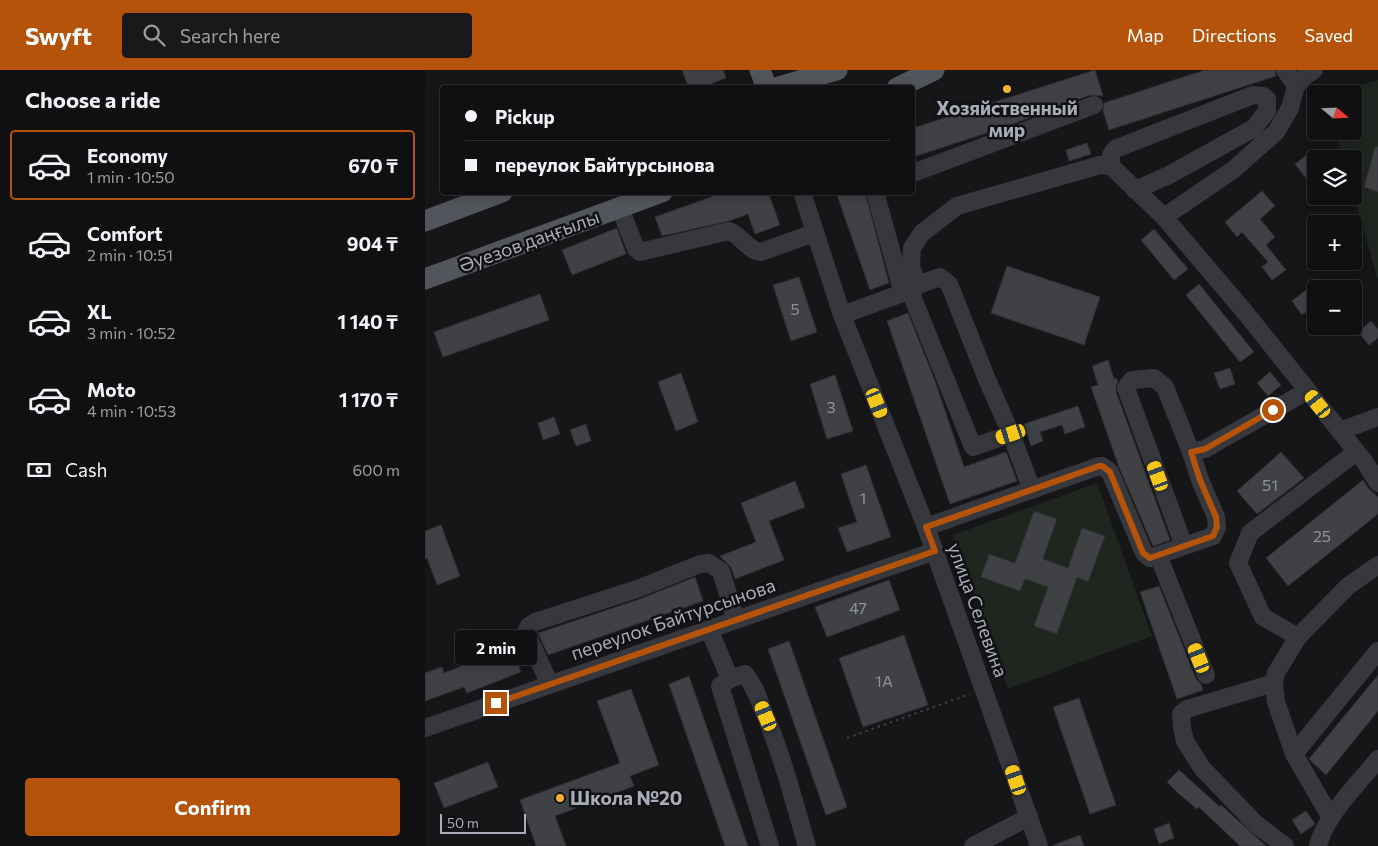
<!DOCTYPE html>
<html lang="en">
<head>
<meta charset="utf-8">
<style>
  :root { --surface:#101012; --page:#19191b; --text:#f1f3f6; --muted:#9c9d9f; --line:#303032; --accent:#b45309 }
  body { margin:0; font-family:Commissioner,sans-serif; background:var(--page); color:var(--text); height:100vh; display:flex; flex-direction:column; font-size:19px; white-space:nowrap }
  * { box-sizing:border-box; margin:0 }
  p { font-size:16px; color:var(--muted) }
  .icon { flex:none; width:28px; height:28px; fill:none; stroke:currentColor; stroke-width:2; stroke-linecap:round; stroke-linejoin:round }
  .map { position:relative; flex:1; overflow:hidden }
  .sheet { display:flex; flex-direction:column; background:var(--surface); width:425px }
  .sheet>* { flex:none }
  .guide { position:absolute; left:15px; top:15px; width:475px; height:110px; border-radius:5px; box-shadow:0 2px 12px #0003,0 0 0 1px var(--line); display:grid; align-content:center; height:110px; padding:0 25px; background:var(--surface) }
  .needle { width:32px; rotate:109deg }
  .buttons { position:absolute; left:882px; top:15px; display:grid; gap:10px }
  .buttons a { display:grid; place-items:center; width:55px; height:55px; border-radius:5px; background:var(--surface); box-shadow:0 2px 12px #0003,0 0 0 1px var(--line); font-size:25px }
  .scale { position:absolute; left:15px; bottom:12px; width:86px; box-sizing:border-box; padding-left:5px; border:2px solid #a8adb8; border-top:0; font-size:14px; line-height:18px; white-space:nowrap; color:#a8adb8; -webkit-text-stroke:4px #111113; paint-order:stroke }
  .end { position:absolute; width:22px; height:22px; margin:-11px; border:6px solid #b45309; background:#fff; box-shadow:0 0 0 2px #fff }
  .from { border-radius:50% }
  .bubble { position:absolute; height:35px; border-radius:5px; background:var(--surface); box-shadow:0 2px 12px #0003,0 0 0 1px var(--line); font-size:16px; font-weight:700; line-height:35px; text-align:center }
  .car { position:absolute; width:15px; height:30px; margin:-15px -8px; border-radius:6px; box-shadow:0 0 4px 1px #0007; background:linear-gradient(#f5c518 24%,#345 0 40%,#f5c518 0 76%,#345 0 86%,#f5c518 0) }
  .guide b { display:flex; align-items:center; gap:18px; height:48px; font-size:19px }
  .guide b+b { border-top:1px solid var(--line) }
  .guide i { width:12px; height:12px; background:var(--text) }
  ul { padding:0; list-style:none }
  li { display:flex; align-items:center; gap:15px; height:70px; margin:0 10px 8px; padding:0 15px; border:2px solid transparent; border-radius:5px }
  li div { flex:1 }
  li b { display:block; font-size:19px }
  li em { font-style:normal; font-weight:700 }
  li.selected { border-color:var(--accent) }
  li>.icon { width:45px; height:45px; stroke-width:1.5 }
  h2 { padding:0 25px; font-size:22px; line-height:60px }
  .pay { display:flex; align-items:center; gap:12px; height:55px; padding:0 25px; font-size:19px }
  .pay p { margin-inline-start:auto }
  .action { display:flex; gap:10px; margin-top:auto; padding:10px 25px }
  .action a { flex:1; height:58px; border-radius:5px; background:var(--accent); color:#fff; font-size:20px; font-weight:700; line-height:58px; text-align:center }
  header { display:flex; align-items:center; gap:30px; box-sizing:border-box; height:70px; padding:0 25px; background:var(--accent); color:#fff }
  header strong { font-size:24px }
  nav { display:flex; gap:28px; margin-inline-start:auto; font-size:18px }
  .search { width:350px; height:45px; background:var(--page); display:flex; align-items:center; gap:12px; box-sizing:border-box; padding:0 18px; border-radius:5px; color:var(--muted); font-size:19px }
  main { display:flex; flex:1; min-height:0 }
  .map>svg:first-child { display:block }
</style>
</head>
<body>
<header>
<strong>Swyft</strong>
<div class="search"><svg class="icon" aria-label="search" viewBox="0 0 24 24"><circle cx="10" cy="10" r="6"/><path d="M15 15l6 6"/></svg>Search here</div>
<nav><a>Map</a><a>Directions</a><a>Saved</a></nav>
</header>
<main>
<section class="sheet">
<h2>Choose a ride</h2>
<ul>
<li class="selected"><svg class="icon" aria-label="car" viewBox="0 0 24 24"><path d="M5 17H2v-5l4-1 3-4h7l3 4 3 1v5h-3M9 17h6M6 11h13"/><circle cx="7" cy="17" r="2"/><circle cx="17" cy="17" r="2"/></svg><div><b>Economy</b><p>1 min · 10:50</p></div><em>670 ₸</em></li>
<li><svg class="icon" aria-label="car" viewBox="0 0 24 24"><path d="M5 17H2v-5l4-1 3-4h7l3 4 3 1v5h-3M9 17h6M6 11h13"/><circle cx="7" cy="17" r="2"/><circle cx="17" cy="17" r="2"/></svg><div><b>Comfort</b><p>2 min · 10:51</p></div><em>904 ₸</em></li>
<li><svg class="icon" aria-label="car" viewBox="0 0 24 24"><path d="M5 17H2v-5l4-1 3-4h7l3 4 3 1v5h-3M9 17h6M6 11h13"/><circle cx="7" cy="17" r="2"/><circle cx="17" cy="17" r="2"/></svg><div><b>XL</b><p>3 min · 10:52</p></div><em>1 140 ₸</em></li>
<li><svg class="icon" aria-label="car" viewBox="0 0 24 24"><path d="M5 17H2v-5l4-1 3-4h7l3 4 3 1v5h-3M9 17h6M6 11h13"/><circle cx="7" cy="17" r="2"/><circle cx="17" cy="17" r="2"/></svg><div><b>Moto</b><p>4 min · 10:53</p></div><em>1 170 ₸</em></li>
</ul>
<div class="pay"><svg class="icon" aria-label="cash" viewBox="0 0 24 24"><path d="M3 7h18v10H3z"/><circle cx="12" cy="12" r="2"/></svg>Cash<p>600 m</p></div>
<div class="action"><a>Confirm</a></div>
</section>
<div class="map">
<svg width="953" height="776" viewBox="0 0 953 776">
  <rect width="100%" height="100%" fill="#161618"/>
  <g fill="#1e261f">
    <path d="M953,10V207H952L929,126V89H918L910,61H929V24H906Z"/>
    <path d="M672,413L727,566L583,619L528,465Z"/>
  </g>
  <g fill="#404145" stroke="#303034">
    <path d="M257,0H298L301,8L275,18H264Z"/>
    <path d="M670,0L678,26L665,25L577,58L488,87V58Z"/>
    <path d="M780,0H850L851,6L684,60L678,41L679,33Z"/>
    <path d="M662,73L666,84L644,91L641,80Z"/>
    <path d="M950,77H953V122L939,117Z"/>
    <path d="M883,84L891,95V99L880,107L870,94Z"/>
    <path d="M837,121L850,136L835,149L850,167L841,175L861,200L847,210L837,197L843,192L817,162L812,167L800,152Z"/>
    <path d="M300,122H343L355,155L330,164L323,144L304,151L237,166L230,147Z"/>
    <path d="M411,122H440L464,213L445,220Z"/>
    <path d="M192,158L201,184L147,205L137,180Z"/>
    <path d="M729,159L763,199L749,210L716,170Z"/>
    <path d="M582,196L675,227L659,275L566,243Z"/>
    <path d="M374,207L392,262L366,271L348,215Z"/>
    <path d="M774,214L829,282L815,292L761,225Z"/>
    <path d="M881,220L891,234L877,245L867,231Z"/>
    <path d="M115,224L124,250L18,287L9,262Z"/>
    <path d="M483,243L510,311L539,397L581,382L592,411L525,434L462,251Z"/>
    <path d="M946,251L953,259V268L944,275L933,262Z"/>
    <path d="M683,290L689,309L691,308L693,311L691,316V322L745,470L728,476L694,397L666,317L673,315L667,296Z"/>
    <path d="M805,298L810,314L795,319L789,303Z"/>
    <path d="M845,302L856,315L843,326L832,313Z"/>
    <path d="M256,303L273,352L251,361L233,312Z"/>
    <path d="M410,305L428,361L402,369L385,314Z"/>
    <path d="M653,336L660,357L640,364L637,355L615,362L618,371L606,376L599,354Z"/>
    <path d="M129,347L135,364L118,370L113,353Z"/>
    <path d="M161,354L166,371L151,376L145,360Z"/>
    <path d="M856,382L879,408L832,444L812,421Z"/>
    <path d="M441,395L466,467L422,482L413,458L432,452L416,404Z"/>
    <path d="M938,410L944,419L953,427V444L863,516L841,488Z"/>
    <path d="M370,411L380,437L344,451L359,490L310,509L306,497L295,486L331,472L316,433Z"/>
    <path d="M609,441L632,449L618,489L643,498L657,458L680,466L663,512L652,507L632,564L609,556L623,517L600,509L595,521L556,507L564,484L590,493Z"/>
    <path d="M16,455L35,506L12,515L2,488L0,489V461Z"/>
    <path d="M270,507L278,531L123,585L113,563L215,529Z"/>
    <path d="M464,510L475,540L402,567L390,537Z"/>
    <path d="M734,516L771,609L776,614L778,620L752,629L715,522Z"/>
    <path d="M479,565L503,635L438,657L414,588Z"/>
    <path d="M364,571L422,737L401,745L343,579Z"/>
    <path d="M86,577L96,602L42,623L39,617L0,631V603L17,597L19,603Z"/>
    <path d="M953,605V641L901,705L884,689Z"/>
    <path d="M264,606L323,776H300L244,614Z"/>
    <path d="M206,619L234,695L205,706L209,716L130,746L141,776H111L95,730L195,693L172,631Z"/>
    <path d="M654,628L691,735L665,744L628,637Z"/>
    <path d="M63,692L73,717L19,738L9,713Z"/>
    <path d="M754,700L795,737L796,735L841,776H815L774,737L772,739L754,724L742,712Z"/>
    <path d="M881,741L890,754L876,764L867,750Z"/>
    <path d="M744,753L749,768L734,774L729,759Z"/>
    <path d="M655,765L659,776H629V775Z"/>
  </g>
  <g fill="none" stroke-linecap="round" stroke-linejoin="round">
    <path stroke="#3d3f44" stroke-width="2" stroke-dasharray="2.5 4" stroke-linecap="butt" d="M422,668L545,624"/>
    <g stroke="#37383d" stroke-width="18">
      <path d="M860,0L871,16"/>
      <path d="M686,96V85L690,79L828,25L838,26L842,29V41L829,58L744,105L710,120"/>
      <path d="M488,103L669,35"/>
      <path d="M377,122L417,245L501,457L614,776"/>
      <path d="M450,122L478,223"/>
      <path d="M195,138L211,179L215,182L304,161C316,165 323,181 336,182L389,163"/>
      <path d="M739,147L808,100L851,62L865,38L871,16L880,6L889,0"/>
      <path d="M493,215L515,207L524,214L561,307L586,364L607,420"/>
      <path d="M485,221L548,377L586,364"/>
      <path d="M417,245L489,219L493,215L486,197L487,178L497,163L532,136L675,95L686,96L739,147L819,241L939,391L953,413"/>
      <path d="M915,361L953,347"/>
      <path d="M501,457L674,396H677L685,402L719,483L725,488L788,466L792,457L791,447L775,410L766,382L780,379L882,321"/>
      <path d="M759,476L701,318L707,310L729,308L740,317L766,382"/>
      <path d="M733,485L781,605"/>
      <path d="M284,559L305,609L295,616L345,776"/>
      <path d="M873,567L838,547L813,493L825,463L931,382"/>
      <path d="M305,609L320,604C330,616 334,630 340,645C358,687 369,732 382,776"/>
      <path d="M849,613L762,639L756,644L757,658L760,671L777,698L831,754L860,776"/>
      <path d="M125,615L101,562L104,556L110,552L212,519L275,494L284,493L296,501L311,550"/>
      <path d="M0,658L510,481"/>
      <path d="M869,684L953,581"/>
      <path d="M906,748L869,684L851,632L849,613L851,603L873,567L923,516L953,495"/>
      <path d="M548,776L604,747"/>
      <path d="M893,776C899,747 934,713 953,689"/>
    </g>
    <g stroke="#53555c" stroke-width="21">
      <path d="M335,0L342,18"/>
      <path d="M350,18L412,0"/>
      <path d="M472,18L509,0"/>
      <path d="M0,151L77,122"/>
      <path d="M0,209L237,122"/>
    </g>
  </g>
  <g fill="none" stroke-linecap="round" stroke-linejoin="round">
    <path stroke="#b45309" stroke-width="6" d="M71,633L510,481L501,457L674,396H677L685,402L718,483L725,488L788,466L792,457L791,447L775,410L766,382L780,379L848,340"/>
  </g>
  <g fill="#f2b134" stroke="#111113" stroke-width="2">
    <circle cx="582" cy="19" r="5"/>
    <circle cx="135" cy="728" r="5"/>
  </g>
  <g text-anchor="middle" stroke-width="5" stroke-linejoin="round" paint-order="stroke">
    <g font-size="16" fill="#8e929b">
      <text x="370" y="245">5</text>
      <text x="406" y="343">3</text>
      <text x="845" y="421">51</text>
      <text x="438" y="434">1</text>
      <text x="897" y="472">25</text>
      <text x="433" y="544">47</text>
      <text x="459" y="617">1А</text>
    </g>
    <g font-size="19" font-weight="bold" fill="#a8adb8" stroke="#111113">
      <text x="582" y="45">Хозяйственный<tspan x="582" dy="22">мир</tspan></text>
      <text x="145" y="735" text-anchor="start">Школа №20</text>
    </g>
    <g font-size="19" fill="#a8adb8" stroke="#111113">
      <text transform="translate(104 171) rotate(-20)" y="7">Әуезов даңғылы</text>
      <text transform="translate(553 540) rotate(70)" y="7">улица Селевина</text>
      <text transform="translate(248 549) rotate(-19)" y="7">переулок Байтурсынова</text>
    </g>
  </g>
</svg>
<div class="buttons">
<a><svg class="needle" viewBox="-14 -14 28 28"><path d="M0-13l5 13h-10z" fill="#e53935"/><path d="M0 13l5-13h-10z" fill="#9c9d9f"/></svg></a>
<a><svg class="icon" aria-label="layers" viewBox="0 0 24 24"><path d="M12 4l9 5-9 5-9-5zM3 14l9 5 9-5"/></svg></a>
<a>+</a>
<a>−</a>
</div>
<div class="scale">50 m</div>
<i class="end from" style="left:848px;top:340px"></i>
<i class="end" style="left:71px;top:633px"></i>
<div class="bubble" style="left:30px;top:560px;width:82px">2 min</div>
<i class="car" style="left:452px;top:333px;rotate:158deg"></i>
<i class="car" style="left:893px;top:334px;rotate:321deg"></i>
<i class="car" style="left:586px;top:364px;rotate:252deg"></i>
<i class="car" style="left:733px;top:406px;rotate:340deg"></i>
<i class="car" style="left:774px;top:588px;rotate:338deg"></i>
<i class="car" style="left:341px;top:646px;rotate:337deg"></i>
<i class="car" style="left:591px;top:710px;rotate:341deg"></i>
<div class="guide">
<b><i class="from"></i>Pickup</b>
<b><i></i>переулок Байтурсынова</b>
</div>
</div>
</main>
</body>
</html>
